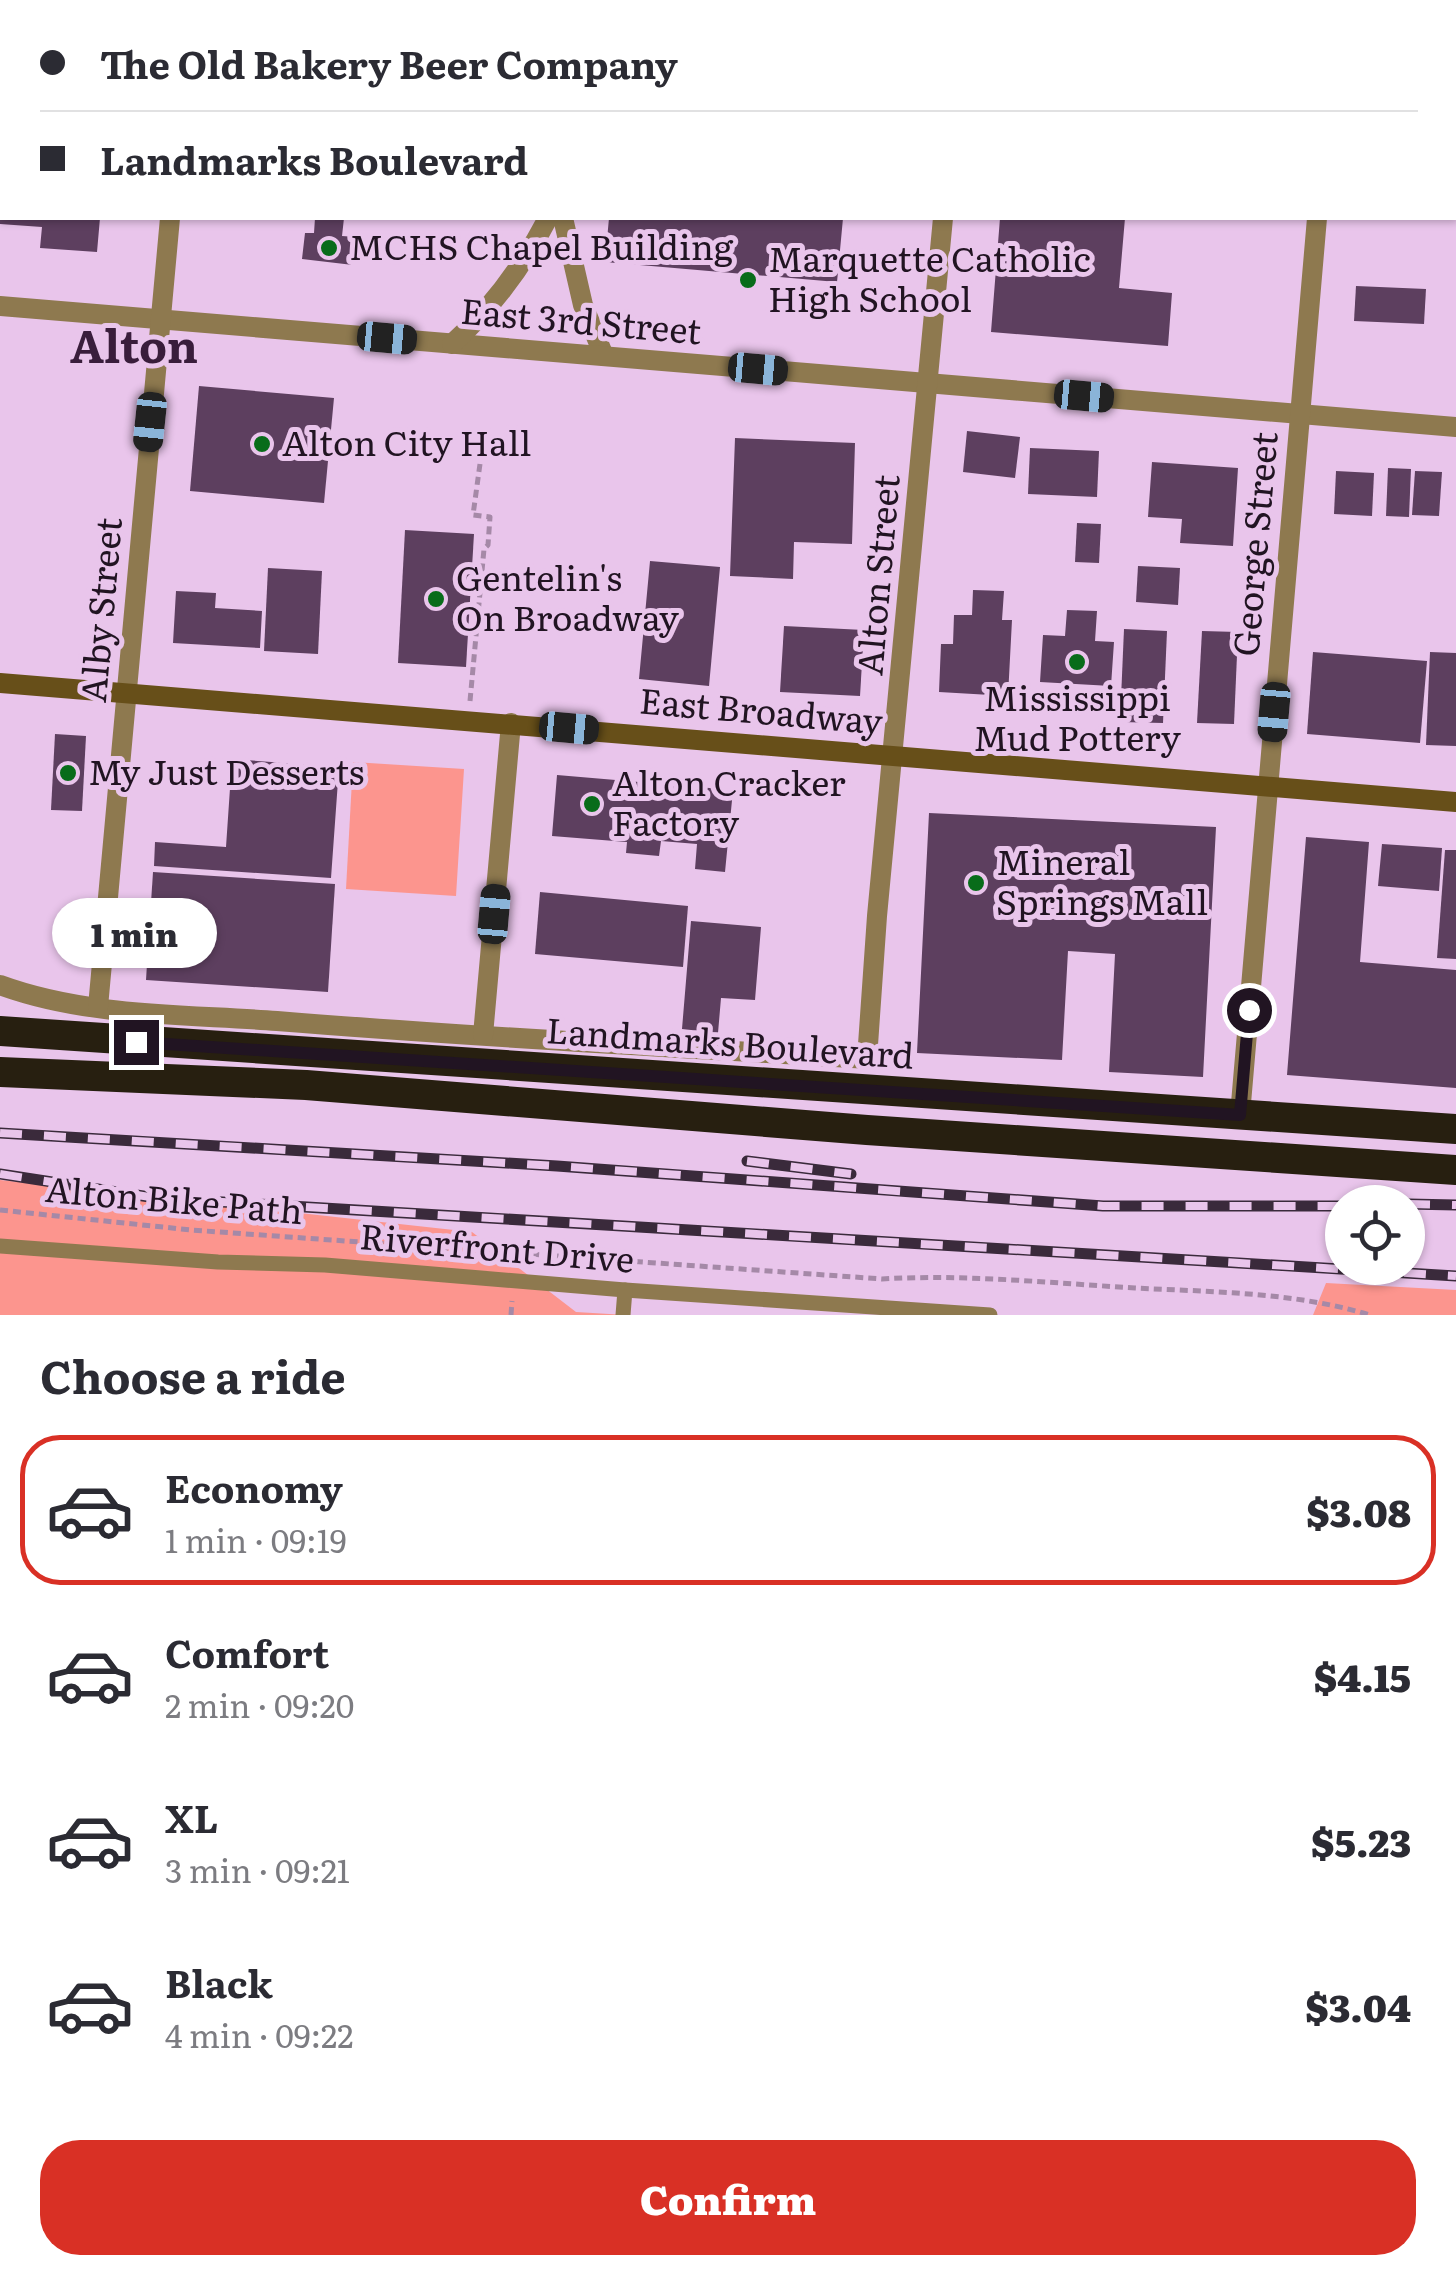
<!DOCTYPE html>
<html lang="en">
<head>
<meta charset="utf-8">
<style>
  :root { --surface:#fff; --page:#f2f2f3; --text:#2b2b33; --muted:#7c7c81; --line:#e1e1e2; --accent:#d93025 }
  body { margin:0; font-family:Literata,serif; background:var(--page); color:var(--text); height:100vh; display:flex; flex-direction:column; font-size:38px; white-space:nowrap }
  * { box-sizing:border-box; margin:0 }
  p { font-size:32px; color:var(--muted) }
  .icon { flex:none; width:55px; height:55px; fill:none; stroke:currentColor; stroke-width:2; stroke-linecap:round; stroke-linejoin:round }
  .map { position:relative; height:1315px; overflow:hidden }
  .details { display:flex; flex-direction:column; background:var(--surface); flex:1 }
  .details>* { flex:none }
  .top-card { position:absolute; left:0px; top:0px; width:1458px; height:220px; box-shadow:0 2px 8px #0004; display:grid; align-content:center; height:220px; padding:0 40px; background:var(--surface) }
  .controls { position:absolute; left:1325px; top:1185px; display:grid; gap:20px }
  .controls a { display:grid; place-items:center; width:100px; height:100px; border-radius:50%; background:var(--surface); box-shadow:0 2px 8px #0004; font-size:50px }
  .end { position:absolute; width:45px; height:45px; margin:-22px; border:12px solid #211422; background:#fff; box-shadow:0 0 0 5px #fff }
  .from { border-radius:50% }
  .bubble { position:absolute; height:70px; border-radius:35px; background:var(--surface); box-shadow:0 2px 8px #0004; font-size:32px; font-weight:800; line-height:70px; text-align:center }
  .car { position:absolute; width:30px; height:60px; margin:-30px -15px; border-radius:12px; box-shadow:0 0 8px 2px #0007; background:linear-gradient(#222 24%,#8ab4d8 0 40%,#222 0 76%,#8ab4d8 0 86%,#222 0) }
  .top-card b { display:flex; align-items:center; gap:35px; height:95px; font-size:38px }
  .top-card b+b { border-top:2px solid var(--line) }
  .top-card i { width:25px; height:25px; background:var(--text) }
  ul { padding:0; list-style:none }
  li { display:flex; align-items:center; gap:30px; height:150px; margin:0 20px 15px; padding:0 20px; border:5px solid transparent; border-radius:40px }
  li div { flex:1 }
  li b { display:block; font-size:38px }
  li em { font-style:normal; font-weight:800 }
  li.current { border-color:var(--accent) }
  li>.icon { width:90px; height:90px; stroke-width:1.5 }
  h2 { padding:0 40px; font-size:45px; line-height:120px }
  .button { display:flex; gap:20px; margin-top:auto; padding:20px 40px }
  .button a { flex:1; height:115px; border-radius:40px; background:var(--accent); color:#fff; font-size:40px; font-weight:800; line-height:115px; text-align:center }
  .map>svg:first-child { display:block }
</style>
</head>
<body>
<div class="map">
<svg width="1456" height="1315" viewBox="0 0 1456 1315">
  <rect width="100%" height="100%" fill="#e9c5eb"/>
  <g fill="#fc958e">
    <path d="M353,762L464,769L456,896L346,889Z"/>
    <path d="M0,1180L472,1232L576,1312L626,1315H0Z"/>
    <path d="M1326,1283L1456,1290V1315H1313Z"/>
  </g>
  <g fill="#5d3f5f">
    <path d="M0,218H100L97,252L40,248L42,227L0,224Z"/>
    <path d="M315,218H344L342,236L356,237L353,265L302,259L305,233H314Z"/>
    <path d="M609,218H843L837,282L605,262Z"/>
    <path d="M1000,218H1125L1119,288L1172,293L1168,346L991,332Z"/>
    <path d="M1356,286L1426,289L1424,324L1354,321Z"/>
    <path d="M199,386L334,398L324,503L190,491Z"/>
    <path d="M967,431L1020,437L1015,478L963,472Z"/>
    <path d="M735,438L855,443L852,544L794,542L793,579L730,576Z"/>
    <path d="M1030,448L1099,451L1097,497L1028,494Z"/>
    <path d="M1152,462L1238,468L1233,546L1180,543L1182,519L1148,517Z"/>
    <path d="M1388,468L1411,469L1409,517L1386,516Z"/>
    <path d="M1336,471L1374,473L1372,516L1334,514Z"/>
    <path d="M1415,471L1442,472L1439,516L1412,515Z"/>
    <path d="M1077,523L1101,524L1099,563L1075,562Z"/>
    <path d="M405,530L474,534L466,667L398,663Z"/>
    <path d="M650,561L720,567L709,686L639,679Z"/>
    <path d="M1138,566L1180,568L1178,605L1136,602Z"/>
    <path d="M268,568L322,571L318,654L264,651Z"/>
    <path d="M973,590L1004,591L1002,620H1012L1008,696L939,692L941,644H953L954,615H972Z"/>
    <path d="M176,591L216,593L215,608L262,611L260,648L173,643Z"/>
    <path d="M1067,610L1097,611L1095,641L1114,642L1111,686L1040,682L1043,635L1065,636Z"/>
    <path d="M784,626L864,630L860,696L780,692Z"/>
    <path d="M1124,629L1167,631L1163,723L1120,722Z"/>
    <path d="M1202,631L1238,632L1234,724L1197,723Z"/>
    <path d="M1313,652L1427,661L1420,743L1307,734Z"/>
    <path d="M1430,652L1456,653V746L1426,745Z"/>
    <path d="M55,734L86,736L82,811L51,810Z"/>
    <path d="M232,759L339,767L331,878L154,866L155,842L226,847Z"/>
    <path d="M557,775L733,790L725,872L695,869L697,844L661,841L659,856L626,853L627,842L552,836Z"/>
    <path d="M929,813L1216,827L1203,1077L1109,1072L1115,954L1068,951L1062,1060L917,1053Z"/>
    <path d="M1306,837L1369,842L1360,962L1456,970V1088L1287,1075Z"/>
    <path d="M1382,844L1442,848L1439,891L1378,886Z"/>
    <path d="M1445,850H1456V959L1437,958Z"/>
    <path d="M153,872L335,884L328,992L146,980Z"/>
    <path d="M540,892L688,906L683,967L535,954Z"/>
    <path d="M691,921L761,927L755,1000L721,998L718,1033L682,1029Z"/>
  </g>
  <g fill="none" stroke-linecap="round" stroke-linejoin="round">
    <g stroke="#a589a7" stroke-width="5" stroke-dasharray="8 5" stroke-linecap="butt">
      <path d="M470,701L484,549L488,545L490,517L473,515L483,442"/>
      <path d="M0,1210L191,1230L882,1279C966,1274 1051,1283 1135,1288C1213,1292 1295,1292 1370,1315"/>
      <path d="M511,1315L512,1301"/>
    </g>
    <g stroke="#8e794f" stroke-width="15">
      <path d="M0,1246L218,1262L325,1265L625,1290L990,1315"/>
      <path d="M623,1315L625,1290"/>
    </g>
    <g stroke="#8e794f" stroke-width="20">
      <path d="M1010,0L1043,2"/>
      <path d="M188,2V0"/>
      <path d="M960,2L961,0"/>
      <path d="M1335,2V0"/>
      <path d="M1455,39H1456"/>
      <path d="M563,218L583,305L604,356"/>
      <path d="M0,306L1456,427"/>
      <path d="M452,344C493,307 523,266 548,218"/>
      <path d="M0,985C87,1017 185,1014 277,1021C473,1037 670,1047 867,1059L877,916L943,218"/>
      <path d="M98,1007L170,218"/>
      <path d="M483,1035L511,723"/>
      <path d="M1240,1115L1317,218"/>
    </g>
    <path stroke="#674f19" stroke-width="20" d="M0,683L1456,802"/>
    <g stroke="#271f10" stroke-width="30">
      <path d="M0,1031L1456,1129"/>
      <path d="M0,1072L306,1085L867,1130L1456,1170"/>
    </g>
    <defs>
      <g id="rail">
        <path d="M0,1133L557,1166L1103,1206H1342"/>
        <path d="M747,1161L851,1174"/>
        <path d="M0,1174L156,1198L1456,1276"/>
        <path d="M1408,1204L1456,1205"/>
      </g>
    </defs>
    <use href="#rail" stroke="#3a2a3b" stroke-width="11"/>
    <use href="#rail" stroke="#e9c5eb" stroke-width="8" stroke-dasharray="22" stroke-linecap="butt"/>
  </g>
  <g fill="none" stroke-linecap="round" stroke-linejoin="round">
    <path stroke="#211422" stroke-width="12" d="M136,1042L1240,1115L1249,1010"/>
  </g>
  <g fill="#086c1a" stroke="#e9c5eb" stroke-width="4">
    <circle cx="329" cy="248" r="10"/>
    <circle cx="748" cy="280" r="10"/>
    <circle cx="262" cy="444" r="10"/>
    <circle cx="436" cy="599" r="10"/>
    <circle cx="1077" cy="662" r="10"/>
    <circle cx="68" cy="773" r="10"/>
    <circle cx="592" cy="804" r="10"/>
    <circle cx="976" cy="883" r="10"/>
  </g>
  <g text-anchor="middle" stroke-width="10" stroke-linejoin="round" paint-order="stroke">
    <g font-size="35" fill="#211422" stroke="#e9c5eb" text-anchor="start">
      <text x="349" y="260">MCHS Chapel Building</text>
      <text x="768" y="272">Marquette Catholic<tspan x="768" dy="40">High School</tspan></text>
      <text x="282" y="456">Alton City Hall</text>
      <text x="456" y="591">Gentelin's<tspan x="456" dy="40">On Broadway</tspan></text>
      <text x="1077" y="711" text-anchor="middle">Mississippi<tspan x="1077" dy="40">Mud Pottery</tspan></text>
      <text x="88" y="785">My Just Desserts</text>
      <text x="612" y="796">Alton Cracker<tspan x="612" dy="40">Factory</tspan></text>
      <text x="996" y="875">Mineral<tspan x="996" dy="40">Springs Mall</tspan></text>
    </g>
    <g font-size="35" fill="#211422" stroke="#e9c5eb">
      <text transform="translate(581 322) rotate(5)" y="12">East 3rd Street</text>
      <text transform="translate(1256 544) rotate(-85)" y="12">George Street</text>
      <text transform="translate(879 575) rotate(-85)" y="12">Alton Street</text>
      <text transform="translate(102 610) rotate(-85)" y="12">Alby Street</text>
      <text transform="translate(761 712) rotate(5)" y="12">East Broadway</text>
      <text transform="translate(730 1044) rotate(4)" y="12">Landmarks Boulevard</text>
      <text transform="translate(174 1201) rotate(5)" y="12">Alton Bike Path</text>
      <text transform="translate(497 1249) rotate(5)" y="12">Riverfront Drive</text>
    </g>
    <g font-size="45" font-weight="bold" fill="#391d3b" stroke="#e9c5eb">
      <text x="134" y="363">Alton</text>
    </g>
  </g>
</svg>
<div class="controls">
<a><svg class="icon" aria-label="locate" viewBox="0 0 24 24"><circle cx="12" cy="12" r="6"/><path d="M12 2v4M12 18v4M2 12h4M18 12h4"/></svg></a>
</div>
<i class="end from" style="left:1249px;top:1010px"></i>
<i class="end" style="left:136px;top:1042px"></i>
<div class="bubble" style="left:52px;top:898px;width:165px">1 min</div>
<i class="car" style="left:387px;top:338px;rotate:95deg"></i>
<i class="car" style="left:758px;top:369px;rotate:95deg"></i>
<i class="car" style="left:1084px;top:396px;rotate:95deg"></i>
<i class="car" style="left:150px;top:422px;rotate:186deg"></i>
<i class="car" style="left:1274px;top:712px;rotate:185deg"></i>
<i class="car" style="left:569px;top:728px;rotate:95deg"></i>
<i class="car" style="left:494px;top:914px;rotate:5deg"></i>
<div class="top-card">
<b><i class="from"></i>The Old Bakery Beer Company</b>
<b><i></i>Landmarks Boulevard</b>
</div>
</div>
<section class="details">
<h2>Choose a ride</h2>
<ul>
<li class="current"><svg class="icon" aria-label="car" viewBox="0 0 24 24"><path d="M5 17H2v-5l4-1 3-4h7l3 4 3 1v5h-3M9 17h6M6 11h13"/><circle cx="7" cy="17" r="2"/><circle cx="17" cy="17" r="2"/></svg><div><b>Economy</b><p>1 min · 09:19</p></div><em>$3.08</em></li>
<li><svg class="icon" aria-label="car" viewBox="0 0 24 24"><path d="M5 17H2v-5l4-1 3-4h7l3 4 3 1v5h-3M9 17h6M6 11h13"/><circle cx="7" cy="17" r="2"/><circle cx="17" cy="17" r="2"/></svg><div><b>Comfort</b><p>2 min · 09:20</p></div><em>$4.15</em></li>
<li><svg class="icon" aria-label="car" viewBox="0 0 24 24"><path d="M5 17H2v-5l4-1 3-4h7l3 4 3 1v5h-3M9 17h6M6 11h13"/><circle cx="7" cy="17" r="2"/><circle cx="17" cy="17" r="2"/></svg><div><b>XL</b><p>3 min · 09:21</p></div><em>$5.23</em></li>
<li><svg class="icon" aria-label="car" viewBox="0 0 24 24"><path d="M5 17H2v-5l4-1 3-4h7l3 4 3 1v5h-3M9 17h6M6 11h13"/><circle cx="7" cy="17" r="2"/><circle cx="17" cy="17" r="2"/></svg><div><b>Black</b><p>4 min · 09:22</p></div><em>$3.04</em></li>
</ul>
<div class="button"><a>Confirm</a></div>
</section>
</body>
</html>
